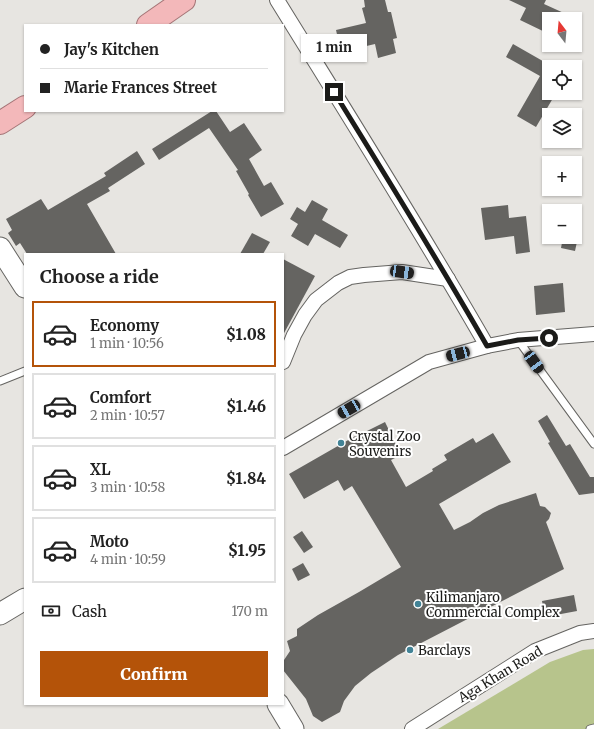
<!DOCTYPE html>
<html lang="en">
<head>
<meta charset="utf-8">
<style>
  :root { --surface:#fff; --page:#f6f6f6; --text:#222; --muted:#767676; --line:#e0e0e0; --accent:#b45309 }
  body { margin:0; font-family:Merriweather,serif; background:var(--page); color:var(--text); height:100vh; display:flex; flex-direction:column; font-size:15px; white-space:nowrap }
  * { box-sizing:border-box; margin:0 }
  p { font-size:13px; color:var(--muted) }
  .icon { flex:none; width:22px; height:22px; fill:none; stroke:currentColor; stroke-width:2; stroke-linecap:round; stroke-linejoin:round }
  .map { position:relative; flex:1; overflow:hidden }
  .details { position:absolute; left:24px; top:253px; width:260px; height:452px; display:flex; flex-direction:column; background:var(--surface); border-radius:0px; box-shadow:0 1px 3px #0004 }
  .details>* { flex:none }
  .banner { position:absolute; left:24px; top:24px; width:260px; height:88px; border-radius:0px; box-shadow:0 1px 3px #0004; display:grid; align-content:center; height:88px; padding:0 16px; background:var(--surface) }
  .needle { width:26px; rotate:344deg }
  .controls { position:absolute; left:542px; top:12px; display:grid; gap:8px }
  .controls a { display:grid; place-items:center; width:40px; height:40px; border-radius:0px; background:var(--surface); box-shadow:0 1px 3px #0004; font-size:20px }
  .end { position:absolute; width:18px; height:18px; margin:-9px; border:5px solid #1b1b19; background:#fff; box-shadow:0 0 0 2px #fff }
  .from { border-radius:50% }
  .bubble { position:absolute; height:28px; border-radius:0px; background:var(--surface); box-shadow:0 1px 3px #0004; font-size:13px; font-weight:800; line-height:28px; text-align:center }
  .car { position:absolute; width:12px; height:24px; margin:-12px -6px; border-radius:5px; box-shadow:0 0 3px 1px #0007; background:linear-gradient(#222 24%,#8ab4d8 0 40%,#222 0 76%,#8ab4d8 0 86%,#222 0) }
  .banner b { display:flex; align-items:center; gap:14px; height:38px; font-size:15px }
  .banner b+b { border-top:1px solid var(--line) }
  .banner i { width:10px; height:10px; background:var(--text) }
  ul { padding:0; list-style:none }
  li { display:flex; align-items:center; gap:12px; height:66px; margin:0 8px 6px; padding:0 8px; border:2px solid var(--line); border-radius:0px }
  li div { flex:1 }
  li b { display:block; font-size:15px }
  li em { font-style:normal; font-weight:800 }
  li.current { border-color:var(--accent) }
  li>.icon { width:36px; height:36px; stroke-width:1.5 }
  h2 { padding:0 16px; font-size:18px; line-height:48px }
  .pay { display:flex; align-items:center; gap:10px; height:44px; padding:0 16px; font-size:15px }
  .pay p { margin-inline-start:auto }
  .primary-button { display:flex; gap:8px; margin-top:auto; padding:8px 16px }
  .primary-button a { flex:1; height:46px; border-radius:0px; background:var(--accent); color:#fff; font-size:16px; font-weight:800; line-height:46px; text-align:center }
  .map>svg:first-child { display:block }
</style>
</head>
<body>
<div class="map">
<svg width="594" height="729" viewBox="0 0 594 729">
  <rect width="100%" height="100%" fill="#e7e5e1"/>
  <path fill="#b7c48c" d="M594,649V729H438L550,662L583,650Z"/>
  <g fill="#656461">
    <path d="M364,0H385L388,12H391L397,38L393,39L396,53L378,58L375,44L341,52L336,30L366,23L362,8L365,7Z"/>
    <path d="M509,0H546L544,4L577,19H549V34L520,20L526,8Z"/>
    <path d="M513,44L548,64L549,61V93H556L536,127L517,116L540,76L506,57Z"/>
    <path d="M212,111H216L230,132L244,123L262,150L249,159L264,186L271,182L284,204L261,217L248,195L249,194L236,171L238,170L209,128L159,160L152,149Z"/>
    <path d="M137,151L145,164L108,188L110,191L87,204L116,254H27L20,243L16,246L8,233L12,230L6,219L41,199L48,210L106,176L104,173Z"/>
    <path d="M312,200L328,209L322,220L348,235L340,248L315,234L308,246L291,236L298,224L290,219L297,207L305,212Z"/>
    <path d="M508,205L509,218L526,216L530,252L516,254L514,236L485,240L481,208Z"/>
    <path d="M252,233L270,242L263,254H240Z"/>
    <path d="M563,237H578L575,251L561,248Z"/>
    <path d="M283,259L315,276L283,335Z"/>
    <path d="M563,283L565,312L536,315L534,286Z"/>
    <path d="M547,415L566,446L570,444L590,477H594V493L579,495L548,443L550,442L538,421Z"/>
    <path d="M385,422L401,455L391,460L406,487L433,471L432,469L447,460L444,455L473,438L476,443L493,433L511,462L439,504L454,530L470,522L483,513L499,505L536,493L540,506L545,507L551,513L549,519L546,522L564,569L398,655L371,673L355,686L344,701L340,712L322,722L313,716L306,699L283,670L284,660L290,651L287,641L297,636V629L318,615L359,592L401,567L352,486L344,491L338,480L304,499L289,474L364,431L365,432Z"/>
    <path d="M302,531L313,547L304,553L293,537Z"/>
    <path d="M303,563L310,575L298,581L292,569Z"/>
    <path d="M574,595L577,611L545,617L542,601Z"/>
  </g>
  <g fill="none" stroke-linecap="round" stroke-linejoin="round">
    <defs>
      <g id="service">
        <path d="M518,340L594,444"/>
        <path d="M0,381L25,371"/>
        <path d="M590,729L594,728"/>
      </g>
      <g id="minor">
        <path d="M277,0C348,115 420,229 487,346"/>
        <path d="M283,362L294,335L305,315L316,300L338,283L350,277L364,275L402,272L448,279"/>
        <path d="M283,448L429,362L487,346L518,340L594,334"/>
        <path d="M412,729L535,651L580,633L594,631"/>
      </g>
      <g id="secondary">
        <path d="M0,248L25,287"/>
        <path d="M0,614L25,599"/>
        <path d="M278,704L293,729"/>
      </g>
      <g id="trunk">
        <path d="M148,25L184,0"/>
        <path d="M0,123L25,107"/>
      </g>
    </defs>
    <use href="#service" stroke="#656461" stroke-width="9"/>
    <use href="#minor" stroke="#656461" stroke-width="16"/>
    <use href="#secondary" stroke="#656461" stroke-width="23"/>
    <use href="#trunk" stroke="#a57577" stroke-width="24"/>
    <use href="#service" stroke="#fff" stroke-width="7"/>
    <use href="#minor" stroke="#fff" stroke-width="14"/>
    <use href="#secondary" stroke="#fff" stroke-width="21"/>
    <use href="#trunk" stroke="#f3b8ba" stroke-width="22"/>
  </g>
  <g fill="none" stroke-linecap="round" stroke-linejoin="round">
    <path stroke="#1b1b19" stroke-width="5" d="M334,92C386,176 438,260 487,346L518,340L549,338"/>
  </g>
  <g fill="#428396" stroke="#fff" stroke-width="1.5">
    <circle cx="341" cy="443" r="4"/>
    <circle cx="418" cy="604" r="4"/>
    <circle cx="410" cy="650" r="4"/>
  </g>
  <g text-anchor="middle" stroke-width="4" stroke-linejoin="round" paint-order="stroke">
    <g font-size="13" fill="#1b1b19" stroke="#fff" text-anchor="start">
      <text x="349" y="441">Crystal Zoo<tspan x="349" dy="15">Souvenirs</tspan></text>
      <text x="426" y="602">Kilimanjaro<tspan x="426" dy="15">Commercial Complex</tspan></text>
      <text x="418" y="655">Barclays</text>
    </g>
    <g font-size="13" fill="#1b1b19" stroke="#fff">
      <text transform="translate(500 674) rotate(-31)" y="5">Aga Khan Road</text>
    </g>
  </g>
</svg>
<div class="controls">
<a><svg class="needle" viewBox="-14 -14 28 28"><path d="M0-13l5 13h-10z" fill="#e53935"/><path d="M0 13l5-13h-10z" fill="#767676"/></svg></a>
<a><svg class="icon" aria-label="locate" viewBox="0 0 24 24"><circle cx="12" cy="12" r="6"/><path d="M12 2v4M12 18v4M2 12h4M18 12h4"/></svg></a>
<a><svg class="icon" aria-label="layers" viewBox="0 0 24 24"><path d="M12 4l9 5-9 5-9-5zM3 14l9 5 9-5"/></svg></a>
<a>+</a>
<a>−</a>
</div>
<i class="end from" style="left:549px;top:338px"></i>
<i class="end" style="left:334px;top:92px"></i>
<div class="bubble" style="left:301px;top:34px;width:66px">1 min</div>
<i class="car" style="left:402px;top:272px;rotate:98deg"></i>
<i class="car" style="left:458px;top:354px;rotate:255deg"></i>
<i class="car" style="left:534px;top:362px;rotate:144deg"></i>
<i class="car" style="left:349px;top:409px;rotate:240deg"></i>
<div class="banner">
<b><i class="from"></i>Jay's Kitchen</b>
<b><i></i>Marie Frances Street</b>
</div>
<section class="details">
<h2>Choose a ride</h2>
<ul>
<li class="current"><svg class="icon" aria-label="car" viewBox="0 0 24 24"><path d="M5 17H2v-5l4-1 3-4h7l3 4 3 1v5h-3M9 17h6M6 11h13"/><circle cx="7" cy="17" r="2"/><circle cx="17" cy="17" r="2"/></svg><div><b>Economy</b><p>1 min · 10:56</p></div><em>$1.08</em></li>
<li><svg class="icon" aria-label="car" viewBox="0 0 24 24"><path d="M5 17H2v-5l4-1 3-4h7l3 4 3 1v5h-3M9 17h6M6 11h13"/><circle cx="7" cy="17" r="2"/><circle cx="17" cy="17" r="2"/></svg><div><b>Comfort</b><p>2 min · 10:57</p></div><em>$1.46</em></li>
<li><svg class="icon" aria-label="car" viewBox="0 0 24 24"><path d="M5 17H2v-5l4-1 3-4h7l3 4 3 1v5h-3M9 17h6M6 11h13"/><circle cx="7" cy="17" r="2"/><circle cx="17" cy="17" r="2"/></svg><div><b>XL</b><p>3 min · 10:58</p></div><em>$1.84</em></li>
<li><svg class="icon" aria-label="car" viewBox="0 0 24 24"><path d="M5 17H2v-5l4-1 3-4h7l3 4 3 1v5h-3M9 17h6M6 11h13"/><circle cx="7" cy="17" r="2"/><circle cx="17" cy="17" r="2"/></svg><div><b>Moto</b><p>4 min · 10:59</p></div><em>$1.95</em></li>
</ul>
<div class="pay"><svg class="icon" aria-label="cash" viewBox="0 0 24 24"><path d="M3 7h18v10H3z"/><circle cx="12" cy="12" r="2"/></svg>Cash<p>170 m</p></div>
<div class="primary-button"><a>Confirm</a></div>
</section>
</div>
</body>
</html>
